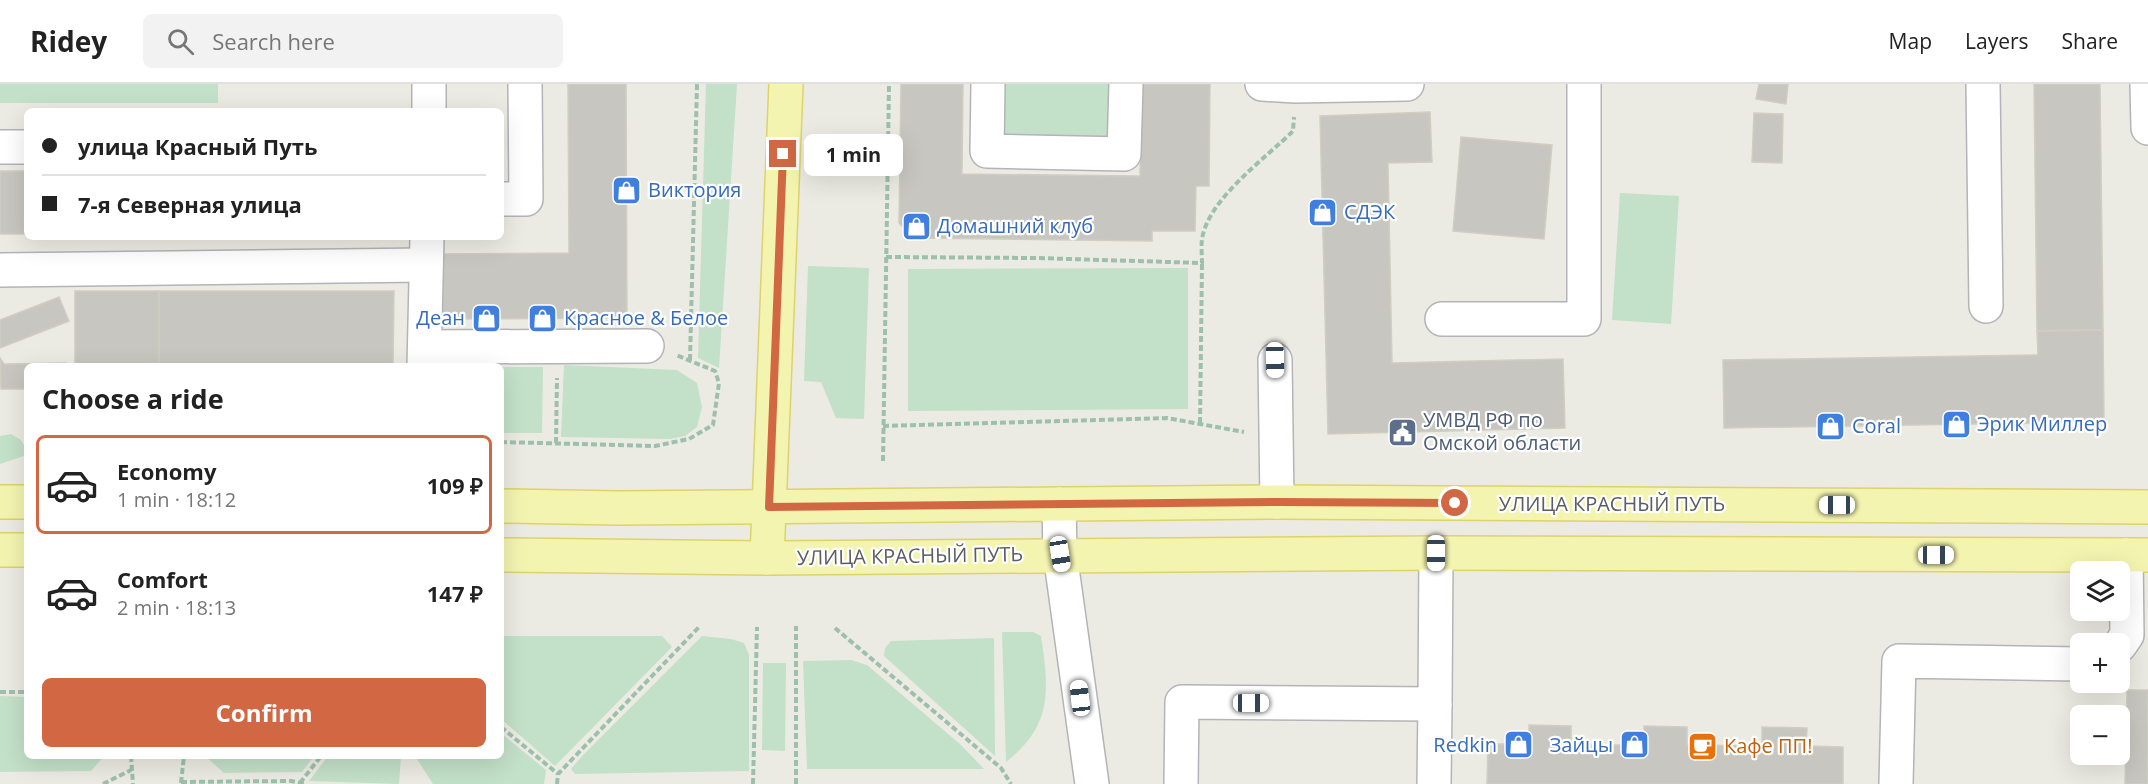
<!DOCTYPE html>
<html lang="en">
<head>
<meta charset="utf-8">
<style>
  :root { --surface:#fff; --page:#f2f2f2; --text:#222; --muted:#767676; --line:#e0e0e0; --accent:#d26843 }
  body { margin:0; font-family:"Open Sans",sans-serif; background:var(--page); color:var(--text); height:100vh; display:flex; flex-direction:column; font-size:22px; white-space:nowrap }
  * { box-sizing:border-box; margin:0 }
  p { font-size:20px; color:var(--muted) }
  .icon { flex:none; width:33px; height:33px; fill:none; stroke:currentColor; stroke-width:2; stroke-linecap:round; stroke-linejoin:round }
  .map { position:relative; flex:1; overflow:hidden }
  .panel { position:absolute; left:24px; top:279px; width:480px; height:396px; display:flex; flex-direction:column; background:var(--surface); border-radius:9px; box-shadow:0 6px 24px #0002 }
  .panel>* { flex:none }
  .top-card { position:absolute; left:24px; top:24px; width:480px; height:132px; border-radius:9px; box-shadow:0 6px 24px #0002; display:grid; align-content:center; height:132px; padding:0 18px; background:var(--surface) }
  .controls { position:absolute; left:2070px; top:477px; display:grid; gap:12px }
  .controls a { display:grid; place-items:center; width:60px; height:60px; border-radius:9px; background:var(--surface); box-shadow:0 6px 24px #0002; font-size:30px }
  .end { position:absolute; width:27px; height:27px; margin:-14px; border:8px solid #d26843; background:#fff; box-shadow:0 0 0 3px #fff }
  .from { border-radius:50% }
  .bubble { position:absolute; height:42px; border-radius:9px; background:var(--surface); box-shadow:0 6px 24px #0002; font-size:20px; font-weight:700; line-height:42px; text-align:center }
  .car { position:absolute; width:18px; height:36px; margin:-18px -9px; border-radius:8px; box-shadow:0 0 4px 2px #0007; background:linear-gradient(#fff 24%,#345 0 40%,#fff 0 76%,#345 0 86%,#fff 0) }
  .top-card b { display:flex; align-items:center; gap:21px; height:57px; font-size:22px }
  .top-card b+b { border-top:2px solid var(--line) }
  .top-card i { width:15px; height:15px; background:var(--text) }
  ul { padding:0; list-style:none }
  li { display:flex; align-items:center; gap:18px; height:99px; margin:0 12px 9px; padding:0 6px; border:3px solid transparent; border-radius:9px }
  li div { flex:1 }
  li b { display:block; font-size:22px }
  li em { font-style:normal; font-weight:700 }
  li.active { border-color:var(--accent) }
  li>.icon { width:54px; height:54px; stroke-width:1.5 }
  h2 { padding:0 18px; font-size:27px; line-height:72px }
  .cta { display:flex; gap:12px; margin-top:auto; padding:12px 18px }
  .cta a { flex:1; height:69px; border-radius:9px; background:var(--accent); color:#fff; font-size:24px; font-weight:700; line-height:69px; text-align:center }
  header { display:flex; align-items:center; gap:36px; box-sizing:border-box; height:84px; padding:0 30px; background:var(--surface); border-bottom:2px solid var(--line) }
  header strong { font-size:28px }
  nav { display:flex; gap:33px; margin-inline-start:auto; font-size:21px }
  .search { width:420px; height:54px; background:var(--page); display:flex; align-items:center; gap:15px; box-sizing:border-box; padding:0 21px; border-radius:9px; color:var(--muted); font-size:22px }
  .map>svg:first-child { display:block }
</style>
</head>
<body>
<header>
<strong>Ridey</strong>
<div class="search"><svg class="icon" aria-label="search" viewBox="0 0 24 24"><circle cx="10" cy="10" r="6"/><path d="M15 15l6 6"/></svg>Search here</div>
<nav><a>Map</a><a>Layers</a><a>Share</a></nav>
</header>
<div class="map">
<svg width="2148" height="700" viewBox="0 0 2148 700">
  <rect width="100%" height="100%" fill="#ecebe3"/>
  <g fill="#c3e0c8">
    <rect x="0" y="0" width="218" height="19"/>
    <path d="M706,0H737L719,284L698,274Z"/>
    <path d="M994,0H1118L1117,62L993,60Z"/>
    <path d="M1620,109L1679,112L1671,240L1612,236Z"/>
    <path d="M808,182L869,184L864,335L836,334L821,298L804,297Z"/>
    <path d="M1188,184V325L908,327V185Z"/>
    <path d="M564,281L677,286L697,299L702,323L697,343L685,352L670,355L561,353Z"/>
    <path d="M501,283H543L542,349H501Z"/>
    <path d="M11,350L21,356L27,366L24,372L0,380V352Z"/>
    <path d="M1002,548H1033L1041,552C1049,606 1053,641 1006,678Z"/>
    <path d="M501,552H662L672,563L555,682L501,635Z"/>
    <path d="M702,552L731,555L744,559L749,571V687L575,690L571,685L583,671Z"/>
    <path d="M994,554L995,672L884,572L885,564L891,557Z"/>
    <path d="M851,576L867,581L961,661L984,685H807L803,577Z"/>
    <path d="M763,579H786L785,667L762,666Z"/>
    <path d="M0,612L27,613V672H104L91,687L0,688Z"/>
    <path d="M501,649L546,686L544,700H433L415,672H501Z"/>
    <path d="M205,672H314L302,688L224,689Z"/>
    <path d="M328,672H401L399,700L309,697Z"/>
  </g>
  <g fill="#c7c6c0" stroke="#d0cec2" stroke-width="1.5">
    <path d="M568,0H626L627,234L440,235L439,170L569,169Z"/>
    <path d="M901,0H963L962,90L1140,92L1141,0H1210L1209,102H1196L1195,147H1152V157L913,154L899,139Z"/>
    <path d="M1759,0H1788L1786,20L1756,15Z"/>
    <path d="M2034,0H2100L2103,246L2037,247Z"/>
    <path d="M1430,28L1432,78L1388,79L1392,279L1563,275L1565,344L1328,350L1320,32Z"/>
    <path d="M1754,29L1783,30L1782,79L1752,78Z"/>
    <path d="M1461,53L1552,61L1544,155L1453,147Z"/>
    <rect x="0" y="87" width="27" height="63"/>
    <rect x="75" y="207" width="84" height="75"/>
    <path d="M159,207H394L393,282H159Z"/>
    <path d="M59,213L69,237L0,264V236Z"/>
    <path d="M2103,246L2104,338L1724,344L1723,276L2038,271L2037,247Z"/>
    <path d="M0,274L4,280L66,279V282H27V305H1Z"/>
    <path d="M2127,606H2148V700H2125Z"/>
    <path d="M1529,641L1571,642V661H1644V642L1687,643V661L1762,662V643L1807,644L1806,662L1843,663V700H1487L1488,660H1529Z"/>
  </g>
  <g fill="none" stroke-linecap="round" stroke-linejoin="round">
    <defs>
      <g id="minor">
        <path d="M988,0L987,67L1124,70L1126,0"/>
        <path d="M1262,0L1295,2L1407,0"/>
        <path d="M1983,0L1986,222"/>
        <path d="M2147,0L2148,44"/>
        <path d="M429,27V0"/>
        <path d="M0,63H27"/>
        <path d="M501,115H526L525,0"/>
        <path d="M0,186L426,181"/>
        <path d="M1442,235H1584V0"/>
        <path d="M425,263L647,262"/>
        <path d="M1275,276L1277,418"/>
        <path d="M424,282L427,153"/>
        <path d="M1059,420L1060,470L1092,700"/>
        <path d="M2120,561L2127,551L2126,471"/>
        <path d="M1181,700L1182,618L1435,620L1436,469"/>
        <path d="M1434,700L1435,620"/>
        <path d="M1896,700L1899,577L2080,580"/>
      </g>
      <g id="major">
        <path d="M0,418H27"/>
        <path d="M501,422L619,424L1277,418L2148,423"/>
        <path d="M0,466H27"/>
        <path d="M501,471L767,474L1436,469L2148,471"/>
        <path d="M767,474L786,0"/>
      </g>
    </defs>
    <use href="#minor" stroke="#b3b4b9" stroke-width="36"/>
    <use href="#major" stroke="#ded26a" stroke-width="36"/>
    <g stroke="#9dc0ad" stroke-width="4" stroke-dasharray="6 3" stroke-linecap="butt">
      <path d="M886,173L1036,174L1202,179C1202,171 1201,163 1202,155C1208,115 1266,74 1293,47L1294,33"/>
      <path d="M690,276L697,0"/>
      <path d="M1200,339L1202,179"/>
      <path d="M883,342L1167,334L1244,348"/>
      <path d="M501,358L655,362L689,355L713,341L719,299L715,287L676,271"/>
      <path d="M556,359L557,294"/>
      <path d="M883,377L889,0"/>
      <path d="M835,544L1001,684L1011,700"/>
      <path d="M0,608H27"/>
      <path d="M501,643L558,690"/>
      <path d="M131,672L133,700"/>
      <path d="M181,698L291,697L306,700"/>
      <path d="M181,699L184,672"/>
      <path d="M300,699L321,672"/>
      <path d="M103,700L131,686"/>
      <path d="M557,700L558,690L699,543"/>
      <path d="M753,700L757,543"/>
      <path d="M796,700V542"/>
    </g>
    <use href="#minor" stroke="#fff" stroke-width="33"/>
    <use href="#major" stroke="#f3f4b0" stroke-width="33"/>
  </g>
  <g fill="none" stroke-linecap="round" stroke-linejoin="round">
    <path stroke="#d26843" stroke-width="8" d="M783,70L769,423L1277,418L1455,419"/>
  </g>
  <defs>
    <symbol id="shop-square" viewBox="-11 -11 22 22"><rect x="-9" y="-9" width="18" height="18" rx="4" fill="#3f7fe0" stroke="#fff"/><path d="M-5-2.5h2.3a2.7 3.5 0 0 1 5.4 0H5L5.5 6h-11ZM-1.5-2.5h3a1.5 2.3 0 0 0-3 0Z" fill="#fff"/></symbol>
    <symbol id="civic-square" viewBox="-11 -11 22 22"><rect x="-9" y="-9" width="18" height="18" rx="4" fill="#5c6f8a" stroke="#fff"/><path d="M-.6-6.5H3V-4.5H.6V-3L4-1V1h2V6H-6V1h2V-1L-.6-3ZM-1.2 2.5V6h2.4V2.5Z" fill="#fff"/></symbol>
    <symbol id="cafe-square" viewBox="-11 -11 22 22"><rect x="-9" y="-9" width="18" height="18" rx="4" fill="#e8710a" stroke="#fff"/><path d="M-5.5-4.5H6V0H3Q3 3.5 0 3.5H-2.5Q-5.5 3.5-5.5 0ZM3-3.2v2h1.7v-2ZM-6 4.5H4V6H-6Z" fill="#fff"/></symbol>
  </defs>
  <g fill-rule="evenodd">
    <use href="#shop-square" x="610" y="90" width="33" height="33"/>
    <use href="#shop-square" x="1306" y="112" width="33" height="33"/>
    <use href="#shop-square" x="900" y="126" width="33" height="33"/>
    <use href="#shop-square" x="470" y="218" width="33" height="33"/>
    <use href="#shop-square" x="526" y="218" width="33" height="33"/>
    <use href="#shop-square" x="1940" y="324" width="33" height="33"/>
    <use href="#shop-square" x="1814" y="326" width="33" height="33"/>
    <use href="#civic-square" x="1386" y="332" width="33" height="33"/>
    <use href="#shop-square" x="1502" y="644" width="33" height="33"/>
    <use href="#shop-square" x="1618" y="644" width="33" height="33"/>
    <use href="#cafe-square" x="1686" y="646" width="33" height="33"/>
  </g>
  <g text-anchor="middle" stroke-width="4.5" stroke-linejoin="round" paint-order="stroke">
    <g font-size="20" fill="#366cbe" stroke="#fff" text-anchor="start">
      <text x="648" y="113">Виктория</text>
      <text x="1344" y="135">СДЭК</text>
      <text x="937" y="149">Домашний клуб</text>
      <text x="465" y="241" text-anchor="end">Деан</text>
      <text x="564" y="241">Красное &amp; Белое</text>
      <text x="1977" y="347">Эрик Миллер</text>
      <text x="1852" y="349">Coral</text>
      <text x="1497" y="668" text-anchor="end">Redkin</text>
      <text x="1613" y="668" text-anchor="end">Зайцы</text>
    </g>
    <g font-size="20" fill="#4e5e75" stroke="#fff" text-anchor="start">
      <text x="1423" y="343">УМВД РФ по<tspan x="1423" dy="23">Омской области</tspan></text>
    </g>
    <g font-size="20" fill="#5b5d62" stroke="#fff">
      <text x="1612" y="427">УЛИЦА КРАСНЫЙ ПУТЬ</text>
      <text transform="translate(910 472) rotate(-1)" y="7">УЛИЦА КРАСНЫЙ ПУТЬ</text>
    </g>
    <g font-size="20" fill="#c56008" stroke="#fff" text-anchor="start">
      <text x="1724" y="669">Кафе ПП!</text>
    </g>
  </g>
</svg>
<div class="controls">
<a><svg class="icon" aria-label="layers" viewBox="0 0 24 24"><path d="M12 4l9 5-9 5-9-5zM3 14l9 5 9-5"/></svg></a>
<a>+</a>
<a>−</a>
</div>
<i class="end from" style="left:1455px;top:419px"></i>
<i class="end" style="left:783px;top:70px"></i>
<div class="bubble" style="left:804px;top:50px;width:99px">1 min</div>
<i class="car" style="left:1275px;top:276px;rotate:179deg"></i>
<i class="car" style="left:1837px;top:421px;rotate:270deg"></i>
<i class="car" style="left:1436px;top:469px;rotate:180deg"></i>
<i class="car" style="left:1060px;top:470px;rotate:171deg"></i>
<i class="car" style="left:1936px;top:471px;rotate:90deg"></i>
<i class="car" style="left:1080px;top:614px;rotate:353deg"></i>
<i class="car" style="left:1251px;top:619px;rotate:90deg"></i>
<div class="top-card">
<b><i class="from"></i>улица Красный Путь</b>
<b><i></i>7-я Северная улица</b>
</div>
<section class="panel">
<h2>Choose a ride</h2>
<ul>
<li class="active"><svg class="icon" aria-label="car" viewBox="0 0 24 24"><path d="M5 17H2v-5l4-1 3-4h7l3 4 3 1v5h-3M9 17h6M6 11h13"/><circle cx="7" cy="17" r="2"/><circle cx="17" cy="17" r="2"/></svg><div><b>Economy</b><p>1 min · 18:12</p></div><em>109 ₽</em></li>
<li><svg class="icon" aria-label="car" viewBox="0 0 24 24"><path d="M5 17H2v-5l4-1 3-4h7l3 4 3 1v5h-3M9 17h6M6 11h13"/><circle cx="7" cy="17" r="2"/><circle cx="17" cy="17" r="2"/></svg><div><b>Comfort</b><p>2 min · 18:13</p></div><em>147 ₽</em></li>
</ul>
<div class="cta"><a>Confirm</a></div>
</section>
</div>
</body>
</html>
